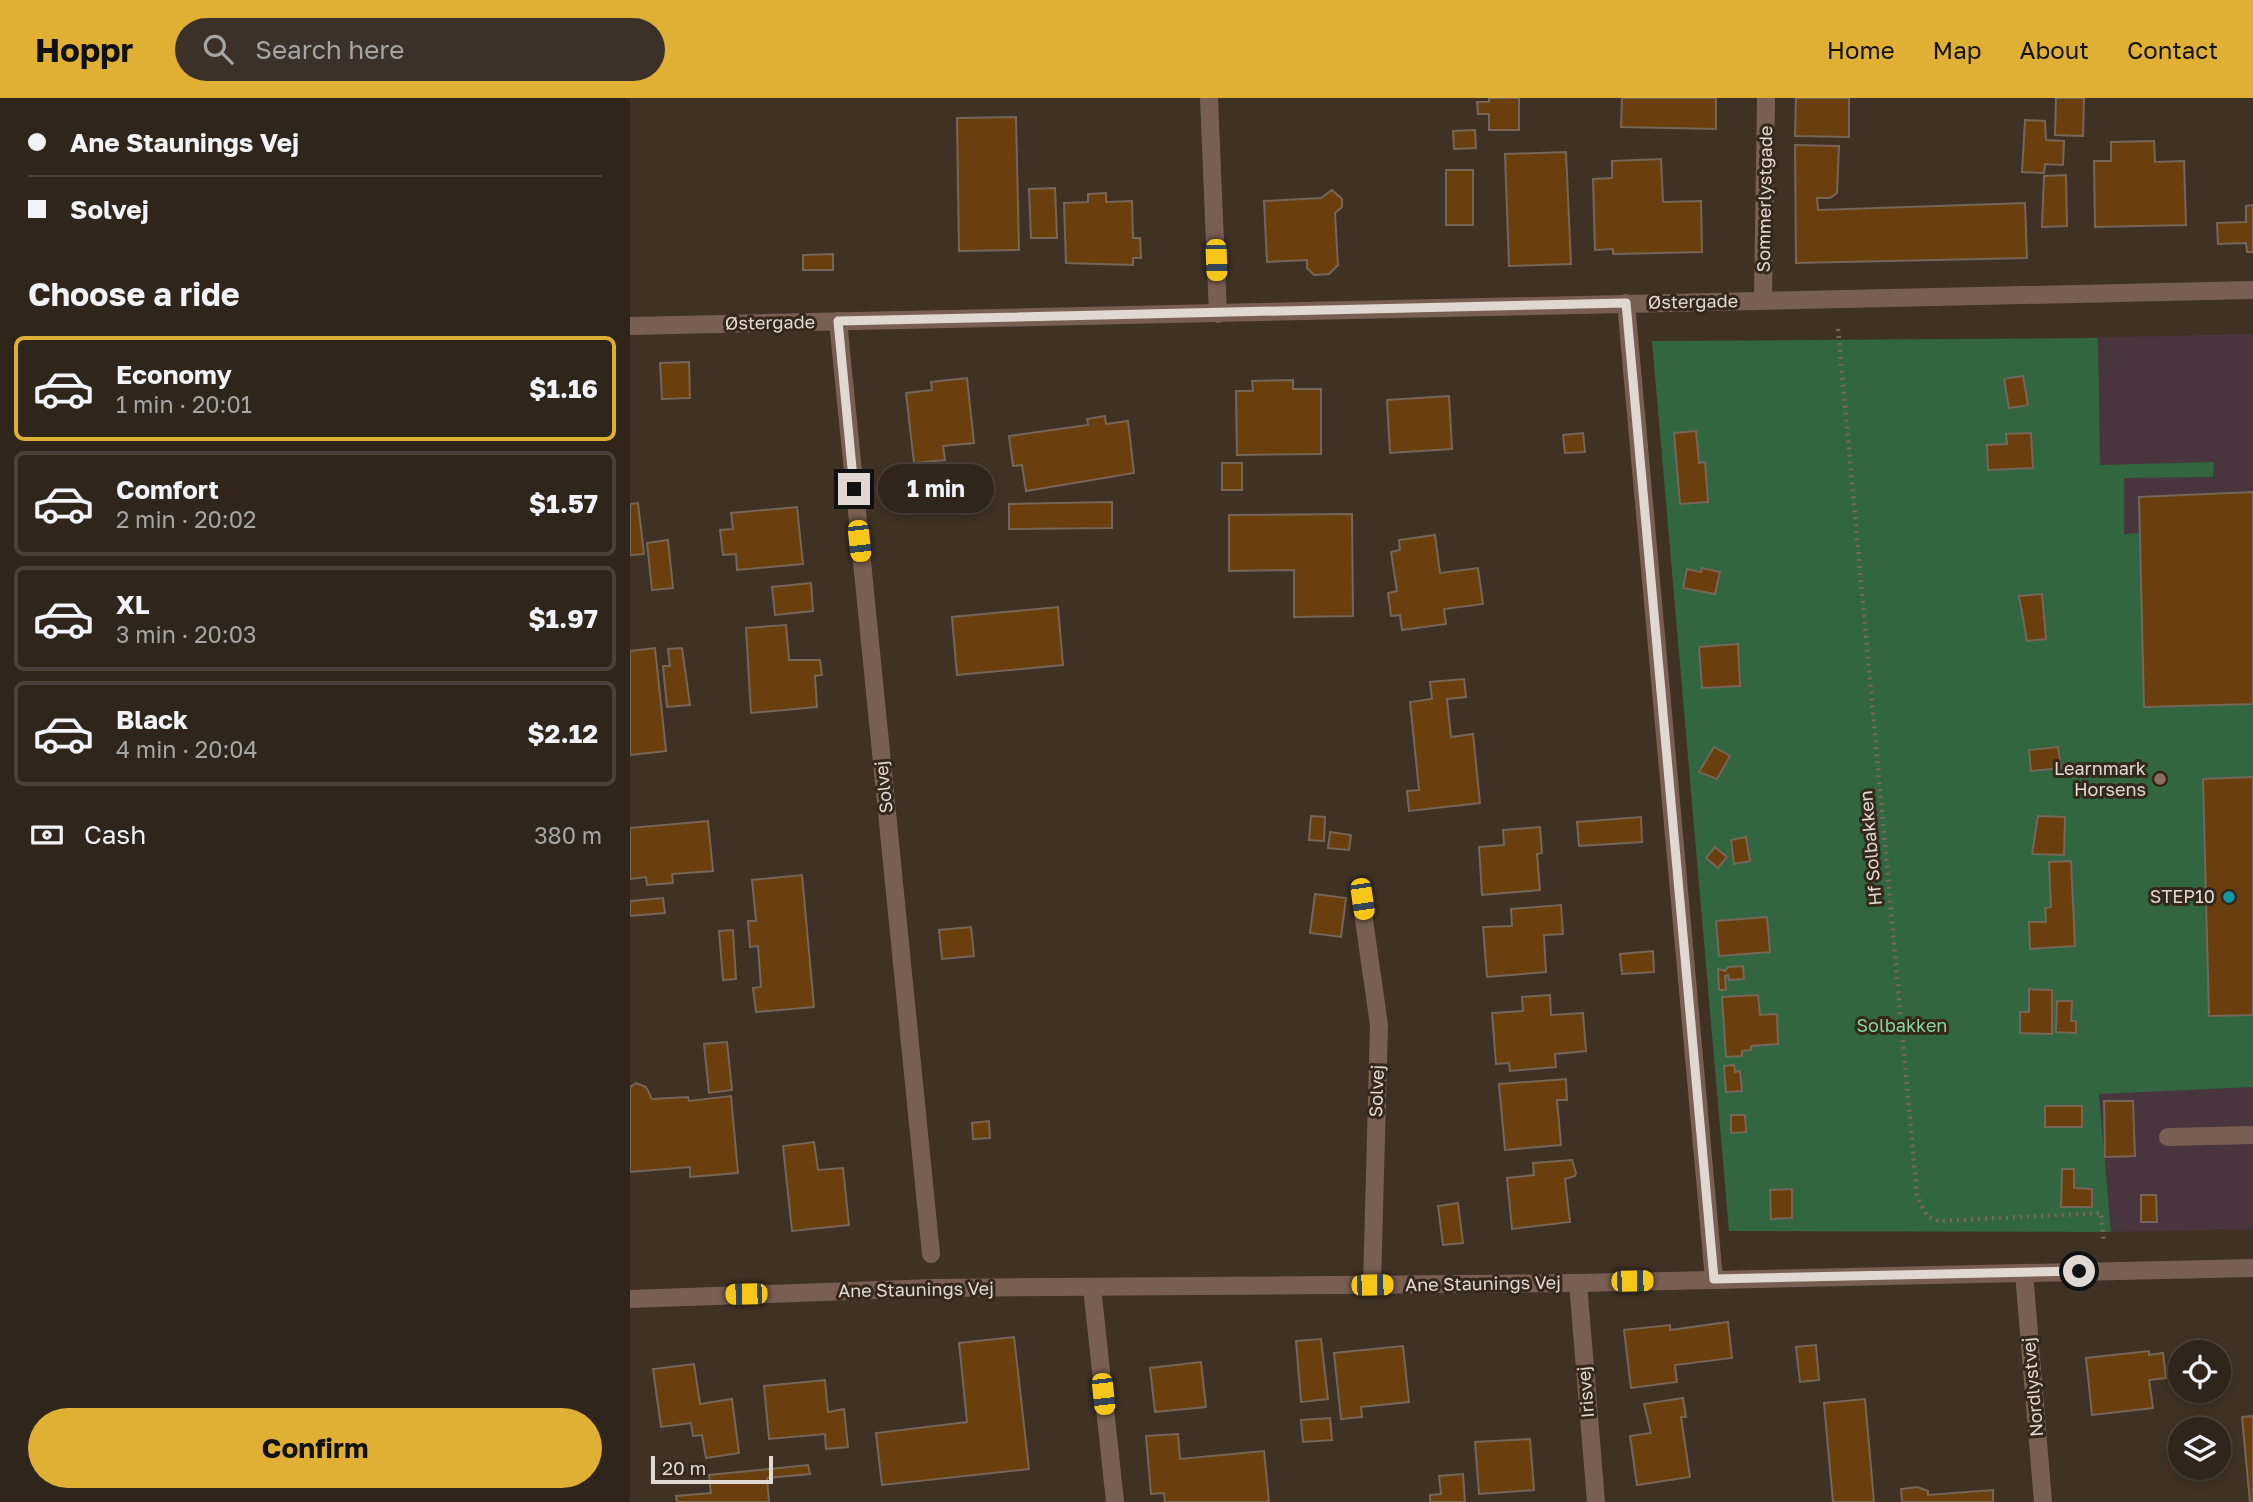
<!DOCTYPE html>
<html lang="en">
<head>
<meta charset="utf-8">
<style>
  :root { --surface:#2f251b; --page:#3b3128; --text:#f1f3f6; --muted:#a7a5a3; --line:#4a423a; --accent:#dfb034 }
  body { margin:0; font-family:"Golos Text",sans-serif; background:var(--page); color:var(--text); height:100vh; display:flex; flex-direction:column; font-size:26px; white-space:nowrap }
  * { box-sizing:border-box; margin:0 }
  p { font-size:23px; color:var(--muted) }
  .icon { flex:none; width:38px; height:38px; fill:none; stroke:currentColor; stroke-width:2; stroke-linecap:round; stroke-linejoin:round }
  .map { position:relative; flex:1; overflow:hidden }
  .drawer { display:flex; flex-direction:column; background:var(--surface); width:630px }
  .drawer>* { flex:none }
  .top-card { display:grid; align-content:center; height:154px; padding:0 28px; background:var(--surface) }
  .fabs { position:absolute; left:1538px; top:1242px; display:grid; gap:14px }
  .fabs a { display:grid; place-items:center; width:63px; height:63px; border-radius:50%; background:var(--surface); box-shadow:0 4px 10px #0003,0 0 0 2px var(--line); font-size:35px }
  .scale { position:absolute; left:21px; bottom:18px; width:122px; box-sizing:border-box; padding-left:7px; border:4px solid #e1d9d1; border-top:0; font-size:19px; line-height:24px; white-space:nowrap; color:#e1d9d1; -webkit-text-stroke:5px #34271b; paint-order:stroke }
  .end { position:absolute; width:32px; height:32px; margin:-16px; border:9px solid #e1d9d1; background:#111; box-shadow:0 0 0 4px #111 }
  .from { border-radius:50% }
  .bubble { position:absolute; height:49px; border-radius:24px; background:var(--surface); box-shadow:0 4px 10px #0003,0 0 0 2px var(--line); font-size:23px; font-weight:700; line-height:49px; text-align:center }
  .car { position:absolute; width:21px; height:42px; margin:-21px -10px; border-radius:9px; box-shadow:0 0 5px 2px #0007; background:linear-gradient(#f5c518 24%,#345 0 40%,#f5c518 0 76%,#345 0 86%,#f5c518 0) }
  .top-card b { display:flex; align-items:center; gap:24px; height:66px; font-size:26px }
  .top-card b+b { border-top:2px solid var(--line) }
  .top-card i { width:18px; height:18px; background:var(--text) }
  ul { padding:0; list-style:none }
  li { display:flex; align-items:center; gap:21px; height:105px; margin:0 14px 10px; padding:0 14px; border:4px solid var(--line); border-radius:10px }
  li div { flex:1 }
  li b { display:block; font-size:26px }
  li em { font-style:normal; font-weight:700 }
  li.selected { border-color:var(--accent) }
  li>.icon { width:63px; height:63px; stroke-width:1.5 }
  h2 { padding:0 28px; font-size:32px; line-height:84px }
  .pay { display:flex; align-items:center; gap:18px; height:77px; padding:0 28px; font-size:26px }
  .pay p { margin-inline-start:auto }
  .button { display:flex; gap:14px; margin-top:auto; padding:14px 28px }
  .button a { flex:1; height:80px; border-radius:42px; background:var(--accent); color:#111; font-size:28px; font-weight:700; line-height:80px; text-align:center }
  header { display:flex; align-items:center; gap:42px; box-sizing:border-box; height:98px; padding:0 35px; background:var(--accent); color:#111 }
  header strong { font-size:33px }
  nav { display:flex; gap:38px; margin-inline-start:auto; font-size:24px }
  .search { width:490px; height:63px; background:var(--page); display:flex; align-items:center; gap:18px; box-sizing:border-box; padding:0 24px; border-radius:38px; color:var(--muted); font-size:26px }
  main { display:flex; flex:1; min-height:0 }
  .map>svg:first-child { display:block }
</style>
</head>
<body>
<header>
<strong>Hoppr</strong>
<div class="search"><svg class="icon" aria-label="search" viewBox="0 0 24 24"><circle cx="10" cy="10" r="6"/><path d="M15 15l6 6"/></svg>Search here</div>
<nav><a>Home</a><a>Map</a><a>About</a><a>Contact</a></nav>
</header>
<main>
<section class="drawer">
<div class="top-card">
<b><i class="from"></i>Ane Staunings Vej</b>
<b><i></i>Solvej</b>
</div>
<h2>Choose a ride</h2>
<ul>
<li class="selected"><svg class="icon" aria-label="car" viewBox="0 0 24 24"><path d="M5 17H2v-5l4-1 3-4h7l3 4 3 1v5h-3M9 17h6M6 11h13"/><circle cx="7" cy="17" r="2"/><circle cx="17" cy="17" r="2"/></svg><div><b>Economy</b><p>1 min · 20:01</p></div><em>$1.16</em></li>
<li><svg class="icon" aria-label="car" viewBox="0 0 24 24"><path d="M5 17H2v-5l4-1 3-4h7l3 4 3 1v5h-3M9 17h6M6 11h13"/><circle cx="7" cy="17" r="2"/><circle cx="17" cy="17" r="2"/></svg><div><b>Comfort</b><p>2 min · 20:02</p></div><em>$1.57</em></li>
<li><svg class="icon" aria-label="car" viewBox="0 0 24 24"><path d="M5 17H2v-5l4-1 3-4h7l3 4 3 1v5h-3M9 17h6M6 11h13"/><circle cx="7" cy="17" r="2"/><circle cx="17" cy="17" r="2"/></svg><div><b>XL</b><p>3 min · 20:03</p></div><em>$1.97</em></li>
<li><svg class="icon" aria-label="car" viewBox="0 0 24 24"><path d="M5 17H2v-5l4-1 3-4h7l3 4 3 1v5h-3M9 17h6M6 11h13"/><circle cx="7" cy="17" r="2"/><circle cx="17" cy="17" r="2"/></svg><div><b>Black</b><p>4 min · 20:04</p></div><em>$2.12</em></li>
</ul>
<div class="pay"><svg class="icon" aria-label="cash" viewBox="0 0 24 24"><path d="M3 7h18v10H3z"/><circle cx="12" cy="12" r="2"/></svg>Cash<p>380 m</p></div>
<div class="button"><a>Confirm</a></div>
</section>
<div class="map">
<svg width="1623" height="1404" viewBox="0 0 1623 1404">
  <rect width="100%" height="100%" fill="#3f3124"/>
  <path fill="#48353d" d="M1623,236V1131L1481,1134L1394,241Z"/>
  <path fill="#316641" d="M1468,240L1470,367L1584,364L1583,379L1494,380V436L1510,435L1514,608L1623,606V679L1573,681L1579,918L1623,917V989L1469,996L1481,1134L1099,1133L1022,243Z"/>
  <g fill="#6a3f0d" stroke="#756658" stroke-width="2">
    <path d="M859,0H889V32H859V16H848L847,4H859Z"/>
    <path d="M992,0H1086V31L991,29Z"/>
    <path d="M1166,0H1219V39L1165,38Z"/>
    <path d="M1426,0H1454L1453,38L1425,37Z"/>
    <path d="M386,19L389,152L329,153L327,20Z"/>
    <path d="M1395,22L1415,23L1416,42L1434,43L1433,67L1415,66L1414,75L1392,74Z"/>
    <path d="M845,32L846,50L824,51L823,33Z"/>
    <path d="M1524,43L1525,64L1554,63L1556,127L1465,129L1464,63H1481V44Z"/>
    <path d="M1165,47L1209,48L1207,95L1200,100H1187L1188,112L1395,105L1397,160L1166,165Z"/>
    <path d="M936,54L941,166L879,168L875,56Z"/>
    <path d="M1031,61L1033,104L1071,103L1072,154L983,156V151L965,152L963,81L982,80V63Z"/>
    <rect x="816" y="72" width="27" height="55"/>
    <path d="M1436,77L1437,128L1412,129L1414,78Z"/>
    <path d="M425,90L427,140H401L399,91Z"/>
    <path d="M702,92L712,101V109L705,115L708,167L699,176L684,177L677,170V162L637,164L634,103L691,100Z"/>
    <path d="M476,95V104L502,103L503,140H510L511,160H503V167L436,165L434,105L458,104V96Z"/>
    <path d="M1623,107V154H1617L1616,145L1588,146L1587,125L1616,124V108Z"/>
    <path d="M203,156V172H173V157Z"/>
    <path d="M59,264L60,300L32,301L30,265Z"/>
    <path d="M1393,278L1398,307L1379,310L1374,281Z"/>
    <path d="M337,280L344,345L313,348L315,362L284,365L276,295L302,292L301,284Z"/>
    <path d="M663,282V291H691V356L607,357L606,293H623L622,283Z"/>
    <path d="M819,298L822,351L760,355L757,302Z"/>
    <path d="M475,318L476,326L498,323L504,375L396,393L392,367L383,368L379,338L458,327L457,321Z"/>
    <path d="M1066,333L1069,365L1075,364L1078,404L1050,406L1044,335Z"/>
    <path d="M953,335L955,354L935,355L933,337Z"/>
    <path d="M1401,335L1403,370L1358,372L1357,347L1377,346L1376,336Z"/>
    <rect x="592" y="365" width="20" height="27"/>
    <path d="M1623,394V606L1514,609L1509,399Z"/>
    <path d="M482,404V430L379,431V406Z"/>
    <path d="M8,405L14,456L0,457V406Z"/>
    <path d="M167,409L173,466L107,472L106,456L93,457L90,432L103,431L101,415Z"/>
    <path d="M722,416L723,518L664,519V472L599,473V417Z"/>
    <path d="M805,437L810,475L848,470L853,506L814,511L816,526L772,532L770,517L761,518L758,495L767,493L761,454L770,452L769,442Z"/>
    <path d="M38,442L43,490L22,492L17,445Z"/>
    <path d="M1072,470L1090,474L1085,496L1053,490L1057,471L1071,474Z"/>
    <path d="M181,485L183,513L145,517L142,489Z"/>
    <path d="M1412,496L1416,541L1397,543L1389,498Z"/>
    <path d="M428,509L433,567L327,577L322,519Z"/>
    <path d="M156,527L159,562H190L192,577L185,578L187,609L121,615L116,530Z"/>
    <path d="M1108,546L1110,588L1072,590L1069,549Z"/>
    <path d="M25,550L36,653L0,657V553Z"/>
    <path d="M52,550L60,607L37,609L33,568H40L38,551Z"/>
    <path d="M834,581L836,599L817,601L821,639L843,636L850,705L779,713L777,693L789,692L780,604L802,601L800,584Z"/>
    <path d="M1084,649L1100,658L1087,681L1069,674Z"/>
    <path d="M1428,649L1431,670L1401,673L1399,652Z"/>
    <path d="M1623,679V917L1579,918L1573,681Z"/>
    <path d="M681,718L695,719L694,743L679,742Z"/>
    <path d="M1408,718L1435,719L1434,757L1402,756Z"/>
    <path d="M1011,719L1012,744L949,748L947,724Z"/>
    <path d="M78,723L83,773L42,776L43,785L17,787L16,779L0,781V730Z"/>
    <path d="M910,729L912,755L907,756L910,792L852,797L849,749L874,747L873,732Z"/>
    <path d="M700,734L721,737L719,752L698,750Z"/>
    <path d="M1116,739L1120,763L1104,766L1101,742Z"/>
    <path d="M1085,749L1097,759L1088,770L1076,760Z"/>
    <path d="M1441,763L1445,848L1400,851L1399,824H1416L1415,810L1421,809L1419,764Z"/>
    <path d="M172,777L184,909L126,914L123,890L131,889L128,848L120,849L118,823H126L122,782Z"/>
    <path d="M685,796L716,800L711,839L680,835Z"/>
    <path d="M33,800L35,815L0,818V803Z"/>
    <path d="M931,807L933,836L914,837L916,874L857,879L853,829L882,828L881,811Z"/>
    <path d="M1137,819L1140,854L1089,858L1086,823Z"/>
    <path d="M341,829L344,858L312,861L309,832Z"/>
    <path d="M103,832L106,881L93,882L89,833Z"/>
    <path d="M1023,853L1024,874L992,876L990,856Z"/>
    <path d="M1113,868L1114,881L1099,882L1098,877L1095,878L1096,892H1089L1088,871L1095,873L1098,869Z"/>
    <path d="M1399,891L1422,892V936L1390,935V914H1399Z"/>
    <path d="M920,897L921,917L953,915L956,953L925,956L926,969L880,973L879,965L866,966L862,915L893,913L892,899Z"/>
    <path d="M1128,897L1130,917L1147,916L1148,946L1121,948V952L1112,953V958L1096,959L1092,899Z"/>
    <path d="M1427,903H1442L1441,923H1446V935L1426,934Z"/>
    <path d="M97,944L102,992L79,995L74,946Z"/>
    <path d="M1104,967L1105,974L1110,973L1112,993L1096,994L1094,968Z"/>
    <path d="M936,981L937,1002H927L931,1047L875,1052L869,986Z"/>
    <path d="M6,985L16,989L22,1001L58,999L59,1003L101,998L108,1075L60,1079V1069L0,1074V989Z"/>
    <path d="M1474,1003H1503L1505,1058L1475,1059Z"/>
    <rect x="1415" y="1008" width="37" height="21"/>
    <path d="M1101,1017H1115L1116,1034L1101,1035Z"/>
    <path d="M359,1023L360,1040L343,1041L342,1025Z"/>
    <path d="M184,1044L188,1072L213,1070L219,1127L162,1133L153,1048Z"/>
    <path d="M942,1062L946,1075L945,1078L935,1081L940,1124L882,1131L877,1080L904,1077L903,1065Z"/>
    <path d="M1432,1071H1444V1090L1462,1091V1109H1431Z"/>
    <path d="M1162,1091V1120L1141,1121L1140,1092Z"/>
    <path d="M1511,1097H1526L1527,1124H1511Z"/>
    <path d="M828,1105L833,1145L813,1147L808,1108Z"/>
    <path d="M1098,1224L1102,1260L1045,1267L1047,1284L1001,1290L994,1232L1040,1227V1232Z"/>
    <path d="M384,1239L399,1371L252,1387L246,1335L337,1324L329,1245Z"/>
    <path d="M691,1241L698,1301L671,1304L666,1243Z"/>
    <path d="M1186,1247L1189,1282L1170,1284L1166,1249Z"/>
    <path d="M773,1248L779,1304L731,1309L732,1319L711,1321L704,1255Z"/>
    <path d="M1519,1253V1257L1533,1255L1536,1280L1519,1282L1523,1310L1462,1317L1456,1260Z"/>
    <path d="M571,1264L576,1309L525,1314L520,1270Z"/>
    <path d="M64,1266L70,1306L102,1301L109,1355L76,1360L72,1337L63,1338L61,1325L31,1329L23,1271Z"/>
    <path d="M195,1282L198,1314L214,1311L218,1349L196,1351L195,1336L139,1341L134,1288Z"/>
    <path d="M1053,1300L1056,1319H1051L1060,1379L1007,1387L1000,1338L1021,1335L1014,1306Z"/>
    <path d="M1235,1301L1244,1404H1203L1194,1305Z"/>
    <path d="M1623,1318V1404H1620L1612,1319Z"/>
    <path d="M700,1320L702,1342L673,1344L671,1322Z"/>
    <path d="M548,1336L550,1361L634,1353L639,1404H535L534,1395L521,1396L516,1338Z"/>
    <path d="M900,1341L904,1392L849,1396L845,1344Z"/>
    <path d="M178,1367L180,1376L137,1380L139,1404H47L46,1398L81,1395L79,1377Z"/>
    <path d="M833,1376L835,1404H800V1397L811,1396L809,1378Z"/>
    <path d="M1287,1389L1298,1393V1397L1363,1392V1404H1272L1271,1391Z"/>
  </g>
  <g fill="none" stroke-linecap="round" stroke-linejoin="round">
    <path stroke="#75695e" stroke-width="4.5" stroke-dasharray="2 5" stroke-linecap="butt" d="M1208,231L1287,1098L1297,1118L1308,1123L1471,1115L1474,1143"/>
    <g stroke="#795f53" stroke-width="18">
      <path d="M731,801L749,927L742,1187"/>
      <path d="M1538,1039L1623,1037"/>
    </g>
    <g stroke="#795f53" stroke-width="18">
      <path d="M579,0L588,216"/>
      <path d="M1133,202L1136,0"/>
      <path d="M996,205L1084,1181"/>
      <path d="M208,223L301,1156"/>
      <path d="M0,228L1623,192"/>
      <path d="M1394,1175L1413,1404"/>
      <path d="M948,1185L966,1404"/>
      <path d="M462,1189L485,1404"/>
      <path d="M0,1201L304,1190L948,1185L1623,1170"/>
    </g>
  </g>
  <g fill="none" stroke-linecap="round" stroke-linejoin="round">
    <path stroke="#e1d9d1" stroke-width="9" d="M224,391L208,223L996,205L1084,1181L1449,1173"/>
  </g>
  <circle fill="#8d6e63" stroke="#34271b" stroke-width="2.5" cx="1530" cy="681" r="7"/>
  <circle fill="#0f9aa8" stroke="#34271b" stroke-width="2.5" cx="1599" cy="799" r="7"/>
  <g text-anchor="middle" stroke-width="6" stroke-linejoin="round" paint-order="stroke">
    <g font-size="18" fill="#e1d9d1" stroke="#34271b">
      <text transform="translate(1135 101) rotate(-89)" y="6">Sommerlystgade</text>
      <text transform="translate(1063 204) rotate(-1)" y="6">Østergade</text>
      <text transform="translate(140 225) rotate(-1)" y="6">Østergade</text>
      <text transform="translate(254 689) rotate(-96)" y="6">Solvej</text>
      <text transform="translate(1241 750) rotate(-95)" y="6">Hf Solbakken</text>
      <text transform="translate(747 993) rotate(-88)" y="6">Solvej</text>
      <text transform="translate(853 1186) rotate(-1)" y="6">Ane Staunings Vej</text>
      <text transform="translate(286 1192) rotate(-1)" y="6">Ane Staunings Vej</text>
      <text transform="translate(1403 1289) rotate(-95)" y="6">Nordlystvej</text>
      <text transform="translate(956 1294) rotate(-95)" y="6">Irisvej</text>
    </g>
    <g font-size="18" fill="#e1d9d1" stroke="#34271b" text-anchor="end">
      <text x="1516" y="677">Learnmark<tspan x="1516" dy="21">Horsens</tspan></text>
      <text x="1585" y="805">STEP10</text>
    </g>
    <g font-size="18" fill="#87d79c" stroke="#34271b">
      <text x="1272" y="934">Solbakken</text>
    </g>
  </g>
</svg>
<div class="fabs">
<a><svg class="icon" aria-label="locate" viewBox="0 0 24 24"><circle cx="12" cy="12" r="6"/><path d="M12 2v4M12 18v4M2 12h4M18 12h4"/></svg></a>
<a><svg class="icon" aria-label="layers" viewBox="0 0 24 24"><path d="M12 4l9 5-9 5-9-5zM3 14l9 5 9-5"/></svg></a>
</div>
<div class="scale">20 m</div>
<i class="end from" style="left:1449px;top:1173px"></i>
<i class="end" style="left:224px;top:391px"></i>
<div class="bubble" style="left:248px;top:366px;width:116px">1 min</div>
<i class="car" style="left:586px;top:162px;rotate:178deg"></i>
<i class="car" style="left:229px;top:443px;rotate:174deg"></i>
<i class="car" style="left:732px;top:801px;rotate:172deg"></i>
<i class="car" style="left:1002px;top:1183px;rotate:89deg"></i>
<i class="car" style="left:742px;top:1187px;rotate:89deg"></i>
<i class="car" style="left:116px;top:1196px;rotate:269deg"></i>
<i class="car" style="left:473px;top:1296px;rotate:174deg"></i>
</div>
</main>
</body>
</html>
